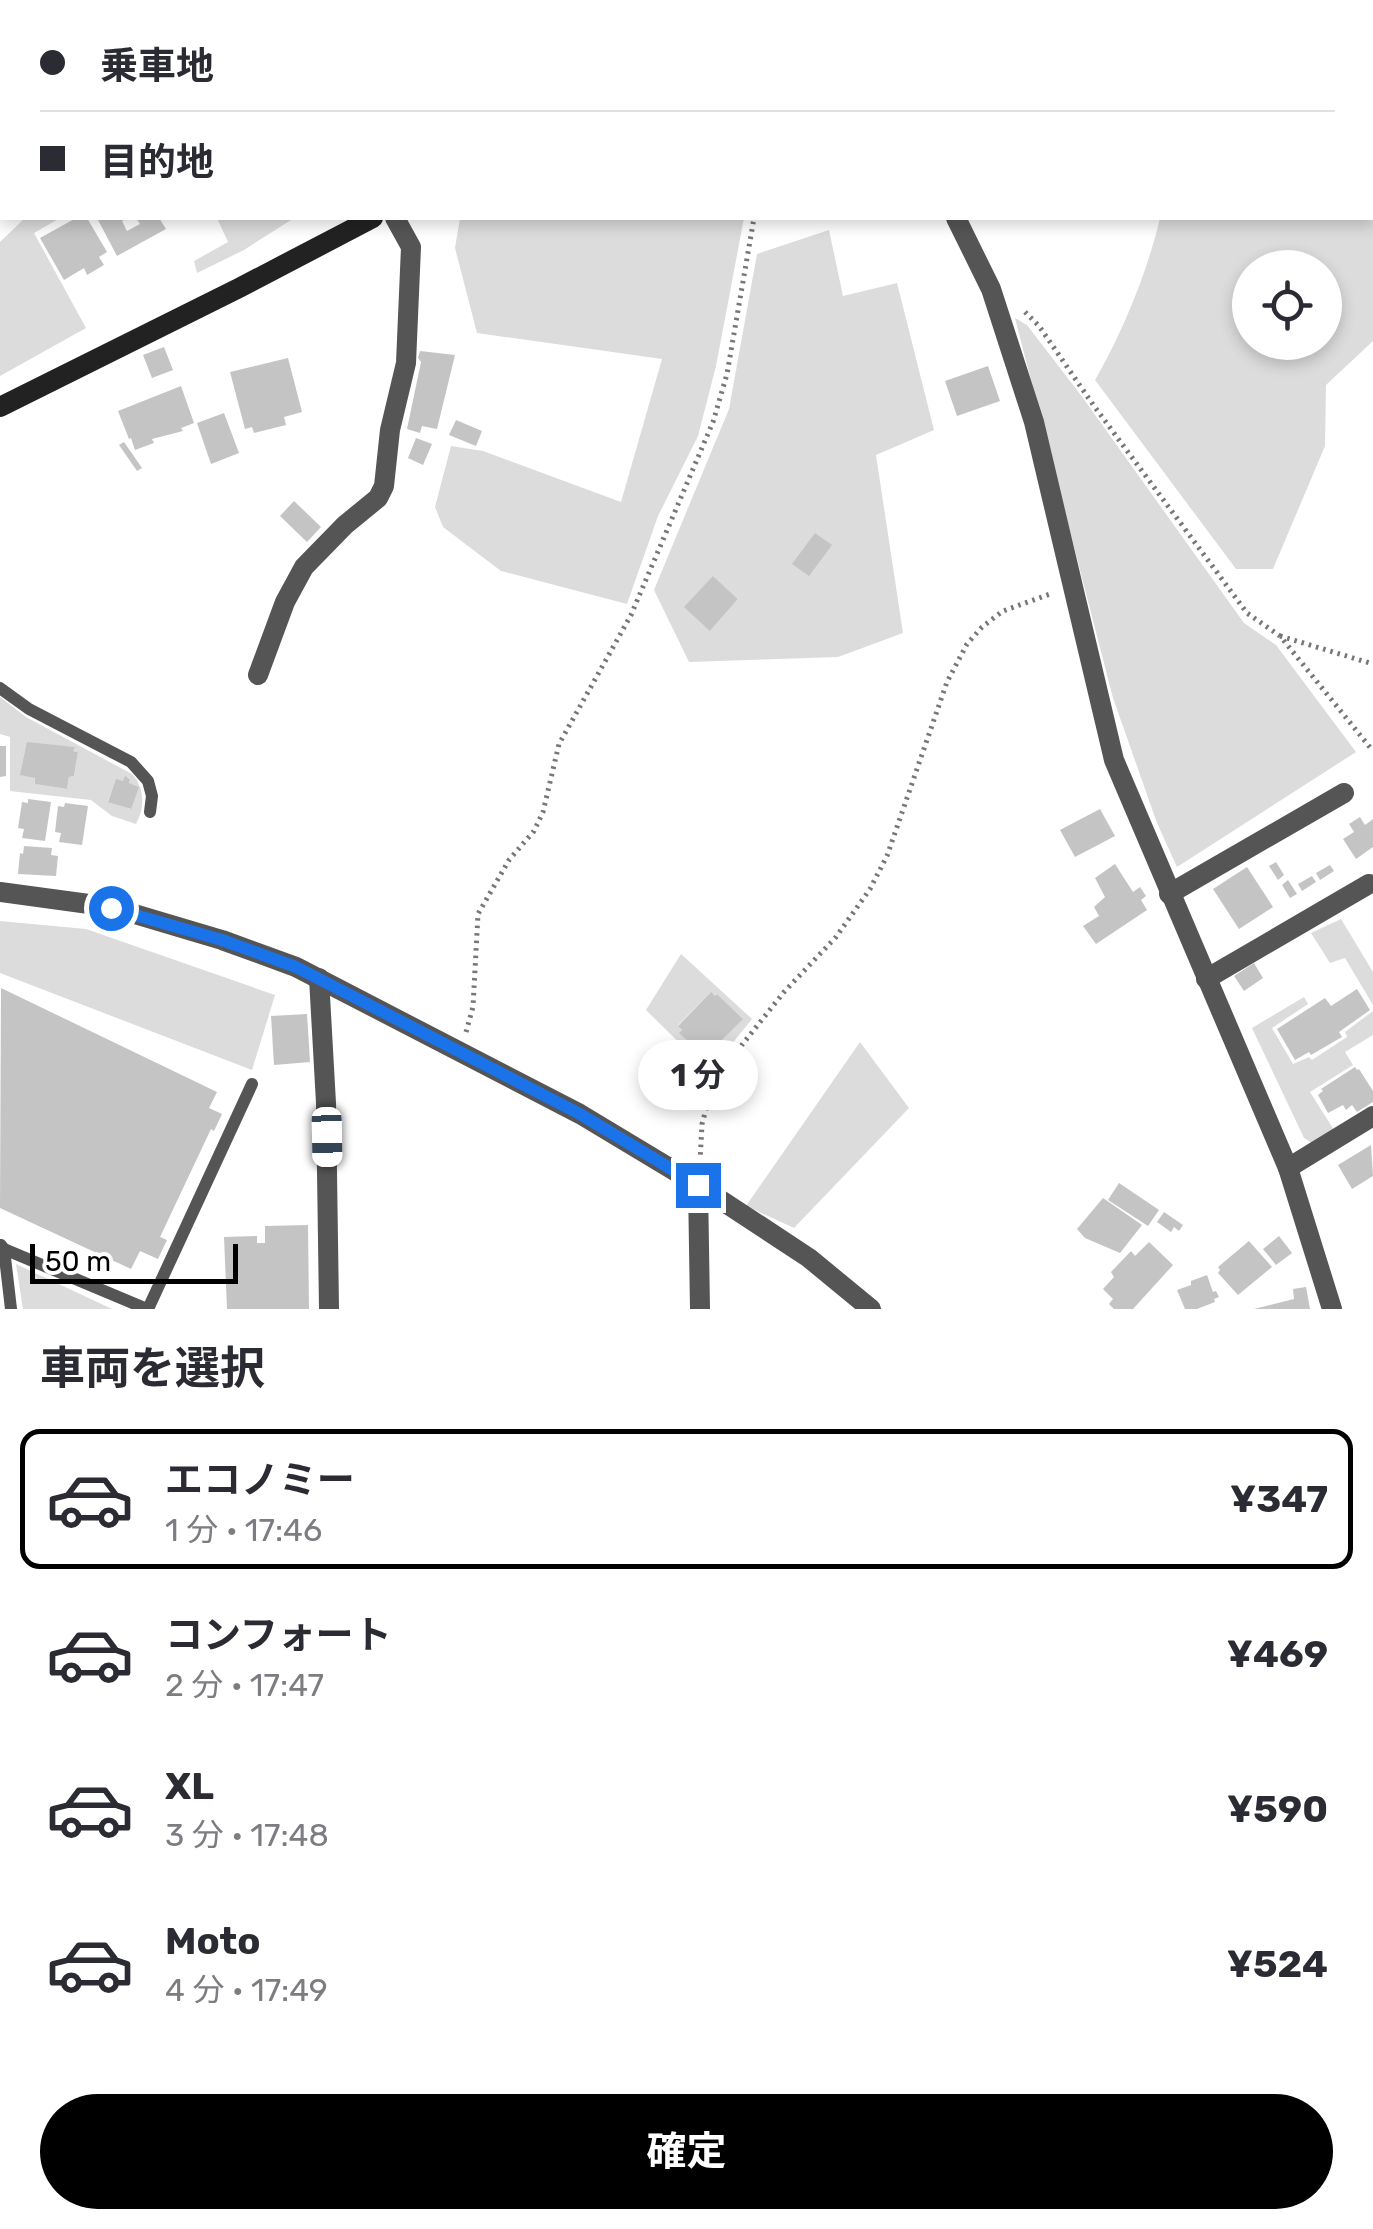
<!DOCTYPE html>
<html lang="ja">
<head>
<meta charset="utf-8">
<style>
  :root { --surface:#fff; --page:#f2f2f3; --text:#2b2b33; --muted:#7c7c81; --line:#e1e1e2; --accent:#000 }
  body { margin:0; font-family:Rubik,"Noto Sans JP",sans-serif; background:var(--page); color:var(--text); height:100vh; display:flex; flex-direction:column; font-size:38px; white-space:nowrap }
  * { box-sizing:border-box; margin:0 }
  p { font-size:32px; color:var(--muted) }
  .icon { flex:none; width:55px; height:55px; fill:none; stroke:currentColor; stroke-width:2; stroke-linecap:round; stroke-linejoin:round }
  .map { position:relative; height:1309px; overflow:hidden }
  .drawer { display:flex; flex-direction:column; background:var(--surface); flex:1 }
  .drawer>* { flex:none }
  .banner { position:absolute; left:0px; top:0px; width:1375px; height:220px; box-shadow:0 5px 15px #0003; display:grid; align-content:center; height:220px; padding:0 40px; background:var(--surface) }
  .fabs { position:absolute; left:1232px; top:250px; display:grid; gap:20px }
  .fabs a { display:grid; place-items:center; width:110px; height:110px; border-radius:50%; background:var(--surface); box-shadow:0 5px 15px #0003; font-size:50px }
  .scale { position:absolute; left:30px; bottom:25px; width:208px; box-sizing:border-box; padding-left:10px; border:5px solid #000; border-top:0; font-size:28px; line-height:35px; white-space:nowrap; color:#000; -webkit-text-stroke:8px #fff; paint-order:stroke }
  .end { position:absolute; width:45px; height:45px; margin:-22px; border:12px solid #1a73e8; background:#fff; box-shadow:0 0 0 5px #fff }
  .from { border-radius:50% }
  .bubble { position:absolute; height:70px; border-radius:35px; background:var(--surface); box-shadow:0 5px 15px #0003; font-size:32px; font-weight:700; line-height:70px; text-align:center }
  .car { position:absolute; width:30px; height:60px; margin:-30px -15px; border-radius:12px; box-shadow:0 0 8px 2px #0007; background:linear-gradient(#fff 24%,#345 0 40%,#fff 0 76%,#345 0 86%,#fff 0) }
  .banner b { display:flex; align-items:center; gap:35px; height:95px; font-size:38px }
  .banner b+b { border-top:2px solid var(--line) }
  .banner i { width:25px; height:25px; background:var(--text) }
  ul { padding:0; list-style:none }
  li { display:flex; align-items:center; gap:30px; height:140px; margin:0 20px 15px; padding:0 20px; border:5px solid transparent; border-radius:20px }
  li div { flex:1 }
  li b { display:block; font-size:38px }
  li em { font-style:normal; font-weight:700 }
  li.on { border-color:var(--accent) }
  li>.icon { width:90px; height:90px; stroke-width:1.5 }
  h2 { padding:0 40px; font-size:45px; line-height:120px }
  .button { display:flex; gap:20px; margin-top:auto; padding:20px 40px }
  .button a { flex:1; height:115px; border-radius:60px; background:var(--accent); color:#fff; font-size:40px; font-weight:700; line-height:115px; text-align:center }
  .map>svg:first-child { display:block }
</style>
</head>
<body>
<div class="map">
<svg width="1373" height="1309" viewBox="0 0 1373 1309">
  <rect width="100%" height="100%" fill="#fff"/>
  <g fill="#dcdcdc" fill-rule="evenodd">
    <path d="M0,0H369L368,2H2V194L0,196Z"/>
    <path d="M1106,0H1373V341L1326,385L1325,446L1273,569H1236L1095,380C1122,334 1148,270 1160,218H1372V2H1107ZM1250,268H1325V342H1250Z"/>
    <path d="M25,218H60L34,233L86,328L0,376V242Z"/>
    <path d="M217,218H294L244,250L197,273L194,261L228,242Z"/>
    <path d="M460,218H744L716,366L698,436L658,516L627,604L501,571L443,527L435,507L451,446L483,451L621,502L662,359L477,333L455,248Z"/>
    <path d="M829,230L843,296L897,283L934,430L876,455L903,633L838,657L689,662L654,590L729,409L757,254ZM713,576L738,599L711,630Z"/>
    <path d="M1015,318L1027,325L1083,398L1244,623L1276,645L1356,752L1177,867L1157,823L1113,698Z"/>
    <path d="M0,697L26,717L132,774C145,788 145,807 136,824L112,816L91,800L10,791V737L0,734ZM27,743L74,747L73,751L78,752L74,776L69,777L67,789L36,784ZM125,777L130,778L129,783L138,787L130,809L108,801L116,780L123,781Z"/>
    <path d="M1341,919L1373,972V1005L1345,958L1330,963L1311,933Z"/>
    <path d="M0,921L86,929L275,995L252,1070L0,973Z"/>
    <path d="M681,954L752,1019L709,1072L646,1010ZM710,993L715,996L717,994L742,1018L718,1044L708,1065L699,1057L701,1053L680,1033L682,1030L678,1025Z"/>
    <path d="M1304,997L1308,1004L1272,1028L1293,1064L1309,1057L1312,1060L1347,1037L1345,1032L1373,1011V1035L1345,1052L1353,1065L1310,1092L1334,1130L1312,1143L1304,1138L1252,1028Z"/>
    <path d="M860,1042L909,1108L794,1228L746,1206Z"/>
    <path d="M16,1264L112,1309H23Z"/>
  </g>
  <g fill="#c4c4c4">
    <path d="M76,218H87L107,252L99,257L104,265L87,275L84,268L64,280L40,238Z"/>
    <path d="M97,218H128L122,221L127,231L140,224L136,218H159L166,229L117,256Z"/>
    <path d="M164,347L173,370L152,378L143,355Z"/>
    <path d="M420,351L455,355L437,429L422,426L420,433L407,429L421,362L418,358Z"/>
    <path d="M288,358L302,412L284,417L286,425L254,433L252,427L245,429L230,372Z"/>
    <path d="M988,366L1000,401L957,416L945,381Z"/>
    <path d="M181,386L194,423L181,428L183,431L152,439L154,443L135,450L131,438L129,439L118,411Z"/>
    <path d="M224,413L239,453L211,464L197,423Z"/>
    <path d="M456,420L482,431L476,446L449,435Z"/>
    <path d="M416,438L432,444L423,465L408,458Z"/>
    <path d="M124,442L142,468L137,471L119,445Z"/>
    <path d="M294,501L321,527L307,542L280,516Z"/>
    <path d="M815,533L832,545L809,576L792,564Z"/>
    <path d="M713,576L738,599L710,631L684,607Z"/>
    <path d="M27,742L75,747L73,751L78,752L74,776L69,777L67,789L35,784V778L20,775Z"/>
    <path d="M0,746H6V776L0,777Z"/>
    <path d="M125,776L130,779L129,783L139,787L131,809L108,802L116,779L123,781Z"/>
    <path d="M28,799L51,802L45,841L22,838L24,829L18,828L22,802L28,803Z"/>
    <path d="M65,803L88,806L82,845L59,842L61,833L55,832L58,806L64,807Z"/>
    <path d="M1100,809L1115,836L1075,857L1060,830Z"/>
    <path d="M1360,817L1365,825L1373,819V847L1356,859L1343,839L1354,832L1349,824Z"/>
    <path d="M24,846L52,848L51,855L58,856L56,876L18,874L20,853L23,854Z"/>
    <path d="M1276,862L1284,875L1278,880L1269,866Z"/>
    <path d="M1115,864L1133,892L1140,887L1146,896L1141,900L1147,910L1096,944L1083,926L1099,916L1094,907L1105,897L1095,878Z"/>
    <path d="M1330,865L1334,871L1320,880L1316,873Z"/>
    <path d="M1247,867L1273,907L1239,929L1213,889Z"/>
    <path d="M1312,876L1316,882L1302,891L1298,884Z"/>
    <path d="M1288,880L1297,894L1290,898L1282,885Z"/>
    <path d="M1254,963L1263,978L1244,991L1234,976Z"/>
    <path d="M1,988L217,1092L209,1108L222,1114L214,1131L211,1129L160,1237L167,1240L158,1259L140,1251L131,1269L0,1208Z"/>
    <path d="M1357,989L1370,1010L1339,1032L1342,1037L1311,1055L1309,1052L1295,1060L1277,1029L1325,998L1331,1006Z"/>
    <path d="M711,992L715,996L717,994L743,1019L718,1044L724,1050L708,1066L699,1057L701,1053L679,1033L682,1030L678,1026Z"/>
    <path d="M307,1014L310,1062L274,1065L271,1016Z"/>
    <path d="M1355,1067L1357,1070L1359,1069L1373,1091V1102L1357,1112L1352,1105L1346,1110L1343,1105L1328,1113L1318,1095L1323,1091L1321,1089Z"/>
    <path d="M1371,1145L1373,1176L1352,1189L1338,1165Z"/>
    <path d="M1119,1183L1159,1210L1148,1226L1108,1200Z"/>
    <path d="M1103,1198L1142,1225L1120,1253L1085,1238L1077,1229Z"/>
    <path d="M1164,1212L1183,1225L1179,1231L1174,1227L1171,1232L1157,1222Z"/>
    <path d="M308,1225L309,1309H227L224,1237L257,1236V1243H265V1226Z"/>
    <path d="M1279,1236L1292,1253L1276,1265L1263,1249Z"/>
    <path d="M1249,1241L1272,1267L1238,1295L1218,1273L1220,1270L1218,1267Z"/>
    <path d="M1149,1242L1173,1265L1133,1309H1114L1109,1304L1113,1299L1103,1289L1114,1277L1111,1272L1131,1251L1135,1256Z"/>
    <path d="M1207,1275L1213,1292L1216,1291L1219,1297L1214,1299L1215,1302L1197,1309H1185L1177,1290L1191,1285V1281Z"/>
    <path d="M1306,1287L1310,1309H1254L1294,1299L1293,1289Z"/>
  </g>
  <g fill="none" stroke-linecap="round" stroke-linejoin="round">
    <g stroke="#777" stroke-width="5" stroke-dasharray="2.5 5" stroke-linecap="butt">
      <path d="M1025,312L1039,326L1094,406L1247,613L1280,636L1373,751"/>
      <path d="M1280,636L1373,664"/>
      <path d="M466,1032L473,1007L478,914L509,860L534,831L543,812L559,744L631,615L713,422L727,374L754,218"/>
      <path d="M700,1162L702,1124L714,1080L784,992L836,937L870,889L887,856L947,682L967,644L982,627L1003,611L1050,594"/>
    </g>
    <g stroke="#555" stroke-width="12">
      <path d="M0,688L29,709L131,762L148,781L152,796L150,812"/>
      <path d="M1,1245L4,1249L11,1309"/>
      <path d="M4,1249L147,1309"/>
      <path d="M148,1309L252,1084"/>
    </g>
    <g stroke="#555" stroke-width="20">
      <path d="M850,0L851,2"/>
      <path d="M956,218L991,289L1034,422L1114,760L1288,1168L1332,1309"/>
      <path d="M258,675L285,602L304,567L345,525L378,498L384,486L390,430L406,363L411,247L395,218"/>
      <path d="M0,892L111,907L222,940L296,967L580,1114L698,1185L809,1258L871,1309"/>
      <path d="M1169,894L1344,793"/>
      <path d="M319,978L326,1103L329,1309"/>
      <path d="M1206,979L1369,884"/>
      <path d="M1288,1168L1373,1116"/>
      <path d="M698,1185L700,1309"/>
    </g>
    <g stroke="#222" stroke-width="20">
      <path d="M395,2L396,0"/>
      <path d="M779,2L784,0"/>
      <path d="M0,407L239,288L373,218"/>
    </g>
  </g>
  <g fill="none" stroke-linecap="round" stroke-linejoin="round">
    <path stroke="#1a73e8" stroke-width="12" d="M111,908L222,940L296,967L580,1114L698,1185"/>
  </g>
</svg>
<div class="fabs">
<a><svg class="icon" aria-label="locate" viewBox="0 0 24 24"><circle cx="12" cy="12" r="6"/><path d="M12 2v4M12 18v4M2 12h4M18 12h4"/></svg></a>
</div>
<div class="scale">50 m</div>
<i class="end from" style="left:111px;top:908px"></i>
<i class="end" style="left:698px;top:1185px"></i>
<div class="bubble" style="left:638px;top:1040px;width:120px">1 分</div>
<i class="car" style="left:327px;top:1137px;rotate:179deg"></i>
<div class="banner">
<b><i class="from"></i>乗車地</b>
<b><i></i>目的地</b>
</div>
</div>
<section class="drawer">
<h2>車両を選択</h2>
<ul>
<li class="on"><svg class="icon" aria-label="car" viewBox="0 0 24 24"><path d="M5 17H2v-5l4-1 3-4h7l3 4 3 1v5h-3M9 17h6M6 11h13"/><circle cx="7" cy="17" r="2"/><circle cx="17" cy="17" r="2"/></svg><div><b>エコノミー</b><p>1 分 · 17:46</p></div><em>¥347</em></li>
<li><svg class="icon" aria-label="car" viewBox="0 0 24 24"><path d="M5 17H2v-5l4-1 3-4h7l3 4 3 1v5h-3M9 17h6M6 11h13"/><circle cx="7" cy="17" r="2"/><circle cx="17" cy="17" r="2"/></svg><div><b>コンフォート</b><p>2 分 · 17:47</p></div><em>¥469</em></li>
<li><svg class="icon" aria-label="car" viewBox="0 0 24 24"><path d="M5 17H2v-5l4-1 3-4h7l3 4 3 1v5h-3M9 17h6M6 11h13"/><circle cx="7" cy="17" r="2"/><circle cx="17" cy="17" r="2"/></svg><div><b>XL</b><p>3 分 · 17:48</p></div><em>¥590</em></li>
<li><svg class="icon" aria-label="car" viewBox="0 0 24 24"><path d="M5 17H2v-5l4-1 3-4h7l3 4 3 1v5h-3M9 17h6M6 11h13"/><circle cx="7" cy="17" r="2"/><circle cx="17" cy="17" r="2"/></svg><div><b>Moto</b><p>4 分 · 17:49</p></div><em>¥524</em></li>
</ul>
<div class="button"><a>確定</a></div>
</section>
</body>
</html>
